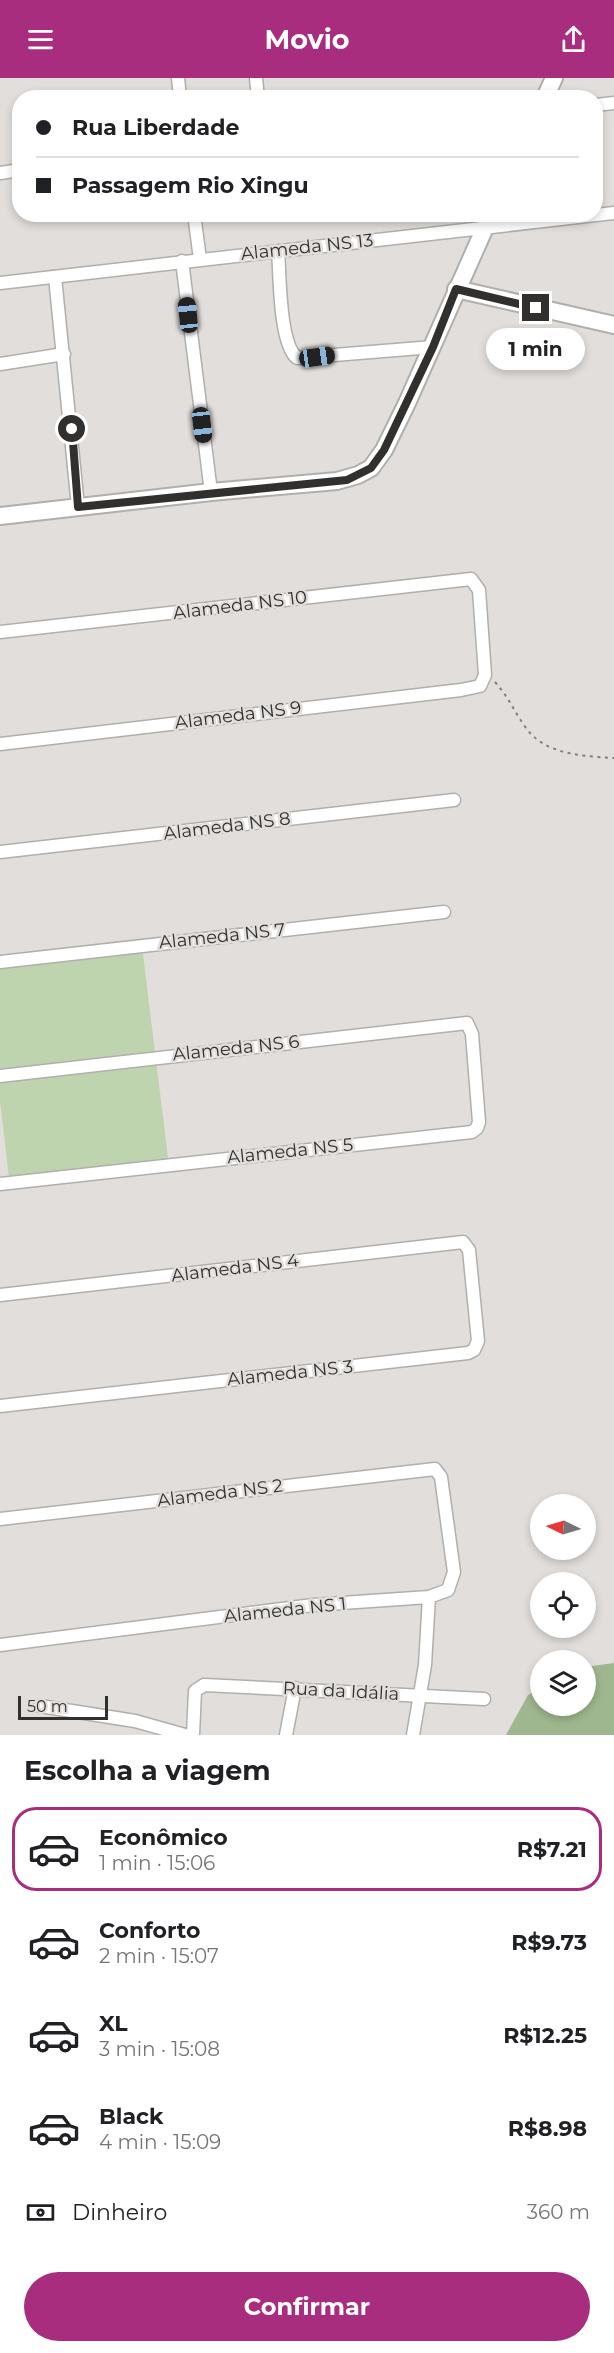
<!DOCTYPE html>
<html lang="pt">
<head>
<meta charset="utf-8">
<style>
  :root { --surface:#fff; --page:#f2f2f2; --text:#202124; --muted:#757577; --line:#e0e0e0; --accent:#a92d7f }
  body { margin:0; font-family:Montserrat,sans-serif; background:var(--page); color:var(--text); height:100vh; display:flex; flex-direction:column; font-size:22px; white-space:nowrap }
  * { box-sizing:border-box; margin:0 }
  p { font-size:20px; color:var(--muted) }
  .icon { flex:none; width:33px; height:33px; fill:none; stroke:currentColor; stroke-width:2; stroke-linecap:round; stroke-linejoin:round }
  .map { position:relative; height:1657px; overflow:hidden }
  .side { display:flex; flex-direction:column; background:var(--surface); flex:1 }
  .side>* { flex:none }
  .guide { position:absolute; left:12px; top:12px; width:591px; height:132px; border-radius:24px; box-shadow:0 3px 9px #0003; display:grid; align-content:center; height:132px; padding:0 24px; background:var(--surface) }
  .needle { width:39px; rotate:275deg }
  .tools { position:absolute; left:530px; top:1416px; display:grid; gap:12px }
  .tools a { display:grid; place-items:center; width:66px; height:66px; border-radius:50%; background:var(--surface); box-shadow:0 3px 9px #0003; font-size:30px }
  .scale { position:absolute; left:18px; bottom:15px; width:90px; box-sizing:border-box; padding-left:6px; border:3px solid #31302f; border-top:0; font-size:16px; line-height:21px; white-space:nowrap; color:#31302f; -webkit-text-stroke:4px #e1dedb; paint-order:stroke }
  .end { position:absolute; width:27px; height:27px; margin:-14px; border:8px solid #31302f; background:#fff; box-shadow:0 0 0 3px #fff }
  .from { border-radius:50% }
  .bubble { position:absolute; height:42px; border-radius:21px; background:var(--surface); box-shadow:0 3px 9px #0003; font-size:20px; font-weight:700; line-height:42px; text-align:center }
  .car { position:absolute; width:18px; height:36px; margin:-18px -9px; border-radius:8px; box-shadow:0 0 4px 2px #0007; background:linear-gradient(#222 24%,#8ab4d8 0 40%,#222 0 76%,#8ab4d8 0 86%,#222 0) }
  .guide b { display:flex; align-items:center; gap:21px; height:57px; font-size:22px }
  .guide b+b { border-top:2px solid var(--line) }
  .guide i { width:15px; height:15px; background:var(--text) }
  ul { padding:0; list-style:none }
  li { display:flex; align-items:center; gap:18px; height:84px; margin:0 12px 9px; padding:0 12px; border:3px solid transparent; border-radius:24px }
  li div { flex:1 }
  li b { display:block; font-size:22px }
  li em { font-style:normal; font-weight:700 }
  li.on { border-color:var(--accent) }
  li>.icon { width:54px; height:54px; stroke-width:1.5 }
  h2 { padding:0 24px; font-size:27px; line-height:72px }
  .pay { display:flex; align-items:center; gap:15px; height:66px; padding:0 24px; font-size:22px }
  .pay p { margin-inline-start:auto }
  .action { display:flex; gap:12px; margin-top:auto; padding:12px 24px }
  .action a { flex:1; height:69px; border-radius:36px; background:var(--accent); color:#fff; font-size:24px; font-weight:700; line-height:69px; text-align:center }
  header { display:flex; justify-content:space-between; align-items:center; height:78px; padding:0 24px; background:var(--accent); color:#fff; font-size:27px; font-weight:700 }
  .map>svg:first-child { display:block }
</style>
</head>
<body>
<header><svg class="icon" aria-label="menu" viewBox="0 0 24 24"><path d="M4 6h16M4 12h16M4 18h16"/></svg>Movio<svg class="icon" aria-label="share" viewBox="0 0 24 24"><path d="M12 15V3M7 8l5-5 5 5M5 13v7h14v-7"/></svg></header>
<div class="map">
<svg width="614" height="1657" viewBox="0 0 614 1657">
  <rect width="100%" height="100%" fill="#e1dedb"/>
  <path fill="#bed4af" d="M142,868L169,1088L10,1108L0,1023V885Z"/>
  <path fill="#9fb78e" d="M614,1585V1657H506L528,1617L540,1611V1628H585V1589Z"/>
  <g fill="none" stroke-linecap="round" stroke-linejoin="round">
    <defs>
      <g id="street">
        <path d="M178,0L180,20"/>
        <path d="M256,0L258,20"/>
        <path d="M596,27L614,25"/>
        <path d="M0,95L20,92"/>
        <path d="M194,136L200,181"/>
        <path d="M278,173C280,197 279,265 297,280L433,269"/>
        <path d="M182,183L211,414"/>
        <path d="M55,199L78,429"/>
        <path d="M0,205L614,135"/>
        <path d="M0,286L64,276"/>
        <path d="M0,554L471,501L479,512L485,597L480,608L461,612L0,666"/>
        <path d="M0,774L454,722"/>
        <path d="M0,884L444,834"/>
        <path d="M0,998L467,945L472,956L479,1044L477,1050L472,1054L0,1106"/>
        <path d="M0,1217L463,1164L469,1172L478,1263L474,1272L468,1275L0,1328"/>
        <path d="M0,1441L435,1391L441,1399L454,1494L448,1512L429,1519L313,1527L0,1567"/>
        <path d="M40,1628L135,1643L185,1657"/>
        <path d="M193,1657L195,1613L204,1607L484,1621"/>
        <path d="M286,1657L295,1610"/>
        <path d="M413,1657L425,1587L429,1519"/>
      </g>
      <g id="secondary">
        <path d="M545,20L554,0"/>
        <path d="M456,211L614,247"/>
        <path d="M0,438L211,414L337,403L358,397L371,390L384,372L407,325L491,136"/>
      </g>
    </defs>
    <use href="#street" stroke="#b1afab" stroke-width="15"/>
    <use href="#secondary" stroke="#b1afab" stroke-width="20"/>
    <path stroke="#82807e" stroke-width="2" stroke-dasharray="3 4.5" stroke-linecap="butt" d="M495,604C510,621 512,630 524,647C543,677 582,678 614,680"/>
    <use href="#street" stroke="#fff" stroke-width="12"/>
    <use href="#secondary" stroke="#fff" stroke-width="16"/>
  </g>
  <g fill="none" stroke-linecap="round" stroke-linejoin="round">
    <path stroke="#31302f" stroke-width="8" d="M72,351L78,429L347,402L371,390L384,372L433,269L456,211L536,230"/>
  </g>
  <g text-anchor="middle" stroke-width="5" stroke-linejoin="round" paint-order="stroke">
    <g font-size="18" fill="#31302f" stroke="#e1dedb">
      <text transform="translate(307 169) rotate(-6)" y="6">Alameda NS 13</text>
      <text transform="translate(240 527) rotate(-7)" y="6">Alameda NS 10</text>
      <text transform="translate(238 637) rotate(-7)" y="6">Alameda NS 9</text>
      <text transform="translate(227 748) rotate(-7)" y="6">Alameda NS 8</text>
      <text transform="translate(222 858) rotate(-6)" y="6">Alameda NS 7</text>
      <text transform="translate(236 970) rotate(-6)" y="6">Alameda NS 6</text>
      <text transform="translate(290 1073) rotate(-6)" y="6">Alameda NS 5</text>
      <text transform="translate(235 1190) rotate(-7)" y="6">Alameda NS 4</text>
      <text transform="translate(290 1295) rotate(-6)" y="6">Alameda NS 3</text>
      <text transform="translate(220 1415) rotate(-7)" y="6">Alameda NS 2</text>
      <text transform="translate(285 1532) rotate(-6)" y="6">Alameda NS 1</text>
      <text transform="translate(341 1613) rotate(3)" y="6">Rua da Idália</text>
    </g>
  </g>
</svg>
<div class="tools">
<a><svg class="needle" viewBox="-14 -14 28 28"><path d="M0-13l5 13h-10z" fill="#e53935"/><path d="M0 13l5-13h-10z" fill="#757577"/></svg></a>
<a><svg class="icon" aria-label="locate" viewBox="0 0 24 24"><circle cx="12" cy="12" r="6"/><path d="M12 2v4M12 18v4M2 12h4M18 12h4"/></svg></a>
<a><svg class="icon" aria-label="layers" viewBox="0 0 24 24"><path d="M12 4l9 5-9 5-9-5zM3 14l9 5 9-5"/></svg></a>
</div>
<div class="scale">50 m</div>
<i class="end from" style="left:72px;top:351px"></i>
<i class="end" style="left:536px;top:230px"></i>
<div class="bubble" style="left:486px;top:250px;width:99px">1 min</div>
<i class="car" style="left:188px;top:237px;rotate:354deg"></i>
<i class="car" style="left:317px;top:279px;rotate:82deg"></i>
<i class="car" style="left:202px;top:347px;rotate:173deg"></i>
<div class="guide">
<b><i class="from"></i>Rua Liberdade</b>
<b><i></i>Passagem Rio Xingu</b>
</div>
</div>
<section class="side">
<h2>Escolha a viagem</h2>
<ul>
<li class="on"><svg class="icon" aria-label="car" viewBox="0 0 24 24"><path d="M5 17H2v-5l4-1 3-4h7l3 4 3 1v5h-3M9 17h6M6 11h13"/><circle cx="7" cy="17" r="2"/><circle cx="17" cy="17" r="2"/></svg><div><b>Econômico</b><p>1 min · 15:06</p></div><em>R$7.21</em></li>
<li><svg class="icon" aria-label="car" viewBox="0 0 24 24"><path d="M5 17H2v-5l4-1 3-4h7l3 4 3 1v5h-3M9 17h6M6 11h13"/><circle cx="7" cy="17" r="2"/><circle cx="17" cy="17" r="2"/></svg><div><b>Conforto</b><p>2 min · 15:07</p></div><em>R$9.73</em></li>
<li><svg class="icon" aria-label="car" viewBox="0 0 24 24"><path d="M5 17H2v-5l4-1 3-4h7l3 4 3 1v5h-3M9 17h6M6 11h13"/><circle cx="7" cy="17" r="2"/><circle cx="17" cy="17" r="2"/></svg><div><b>XL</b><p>3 min · 15:08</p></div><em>R$12.25</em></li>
<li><svg class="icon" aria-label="car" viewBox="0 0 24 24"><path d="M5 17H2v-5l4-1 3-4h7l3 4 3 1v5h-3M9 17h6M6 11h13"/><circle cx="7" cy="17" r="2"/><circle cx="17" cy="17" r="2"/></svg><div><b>Black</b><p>4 min · 15:09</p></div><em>R$8.98</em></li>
</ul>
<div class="pay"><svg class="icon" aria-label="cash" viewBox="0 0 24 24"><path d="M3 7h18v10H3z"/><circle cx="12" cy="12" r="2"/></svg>Dinheiro<p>360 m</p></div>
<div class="action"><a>Confirmar</a></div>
</section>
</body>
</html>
